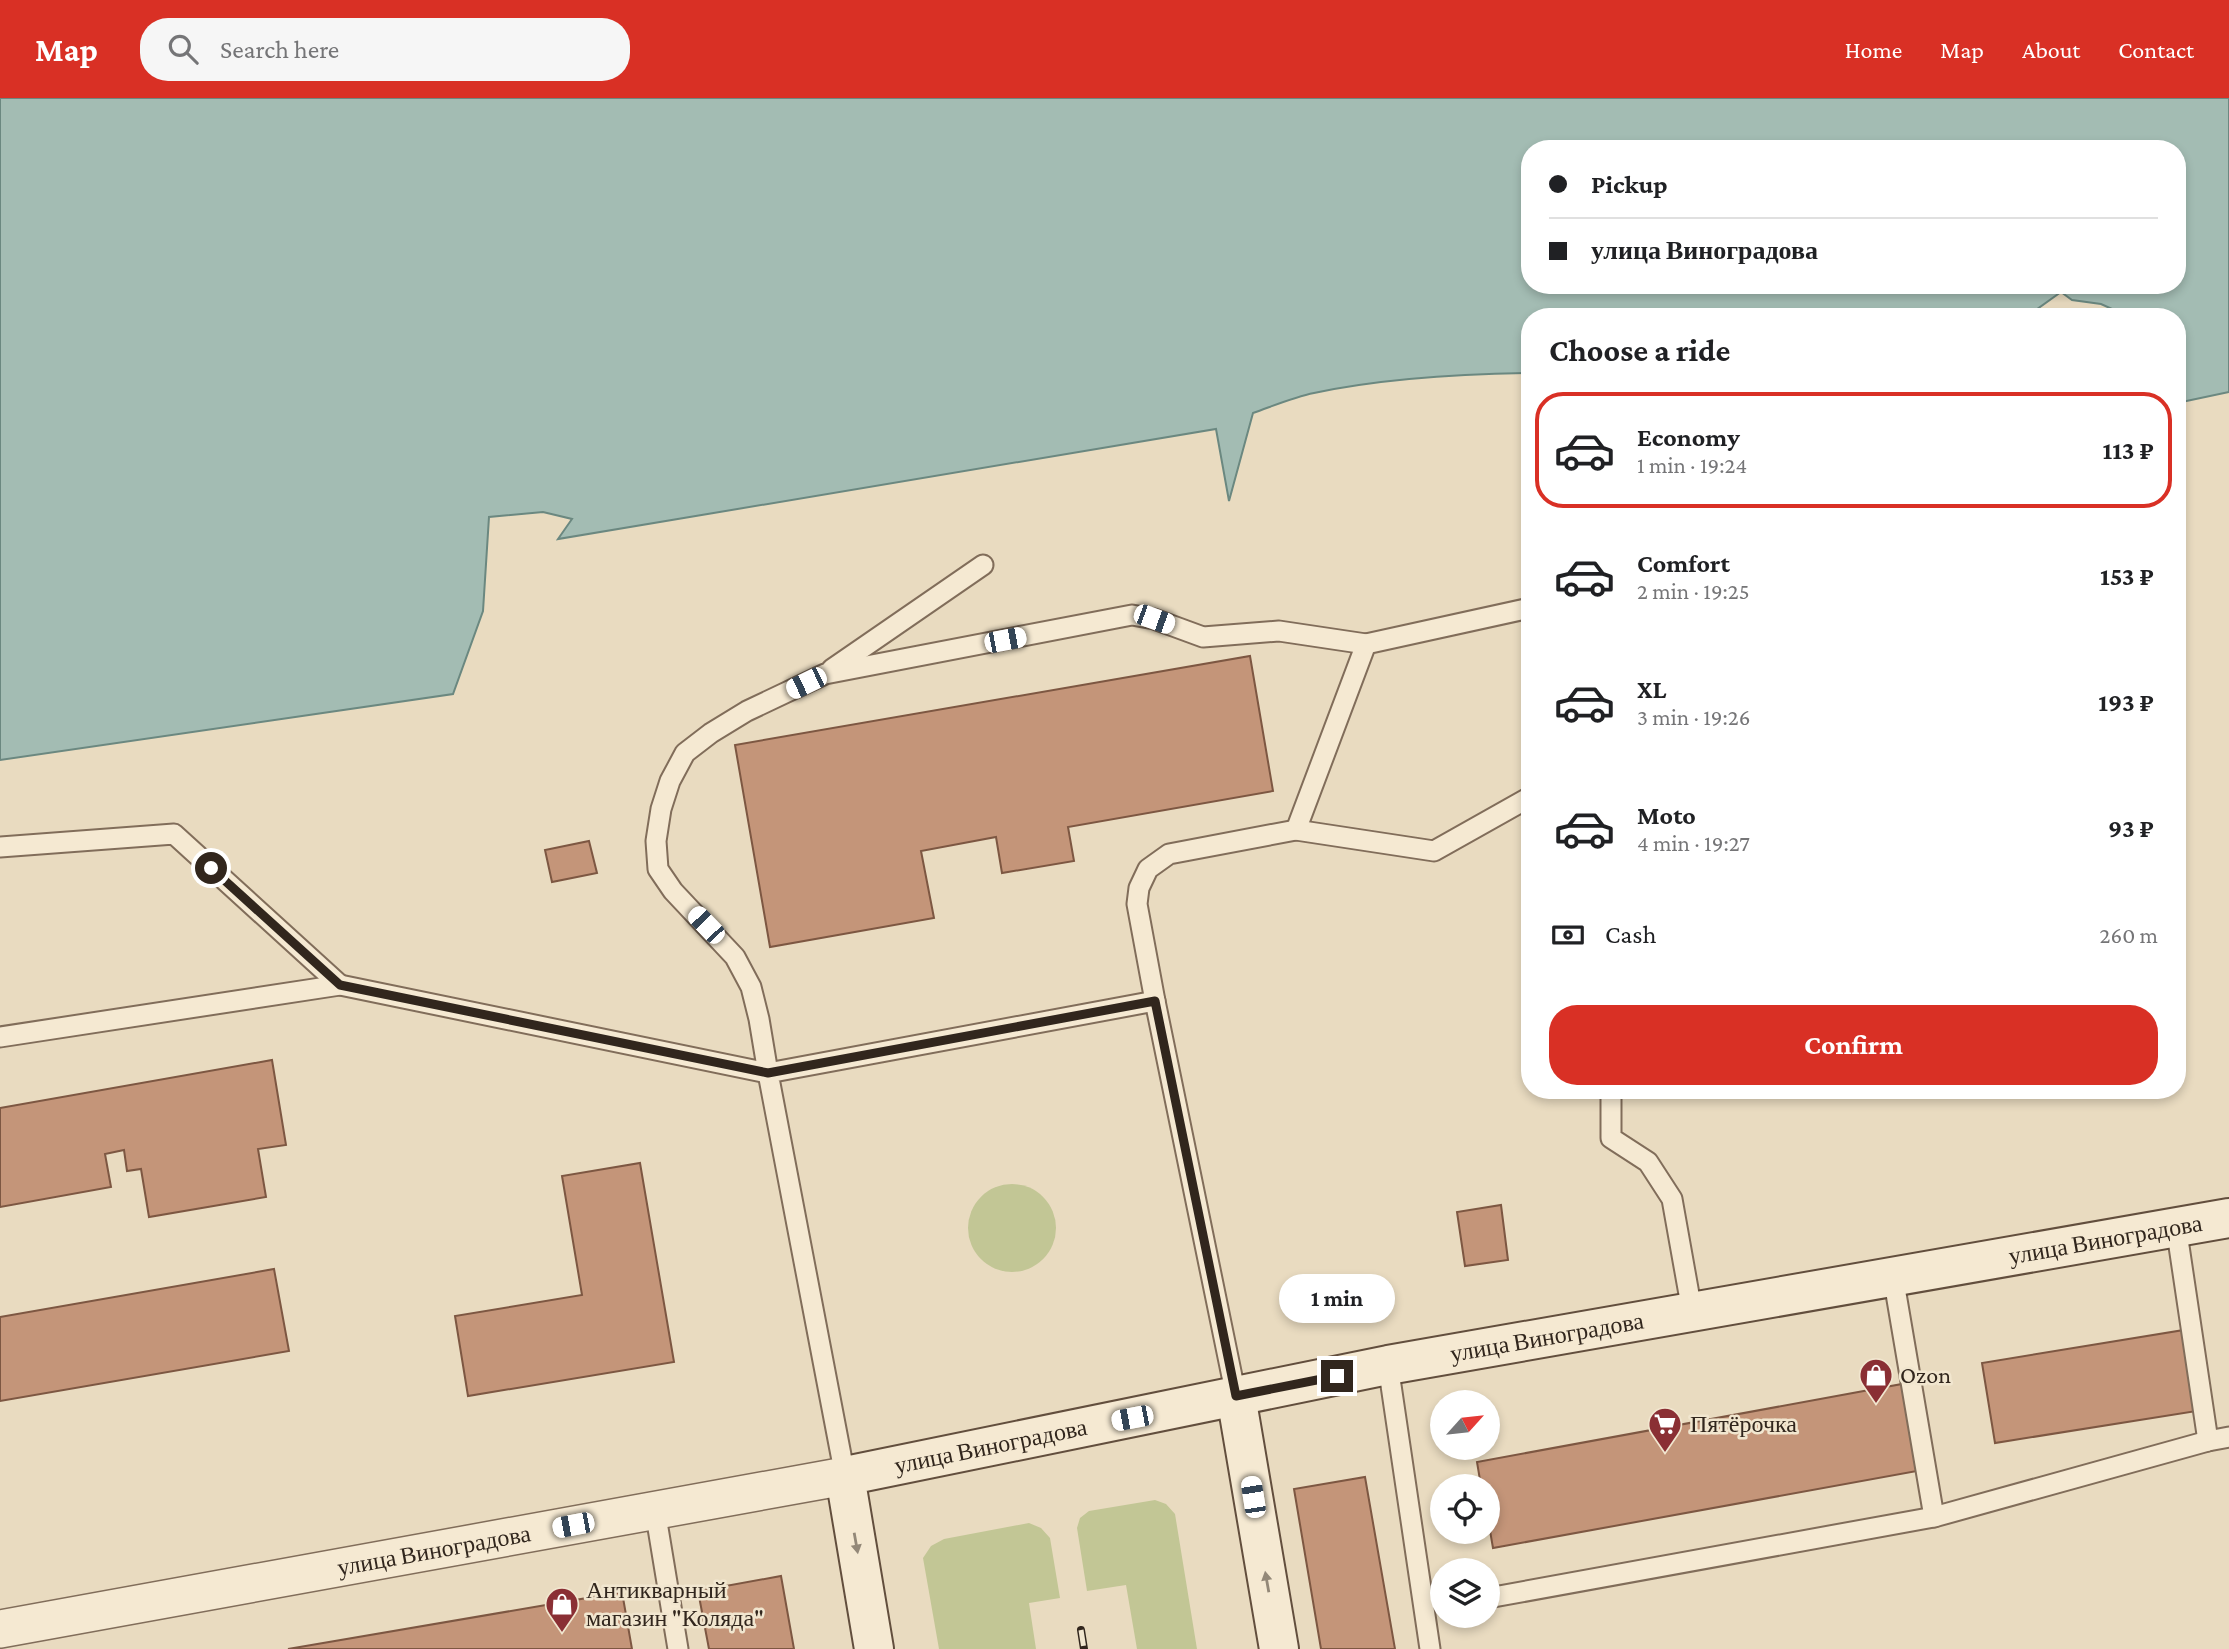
<!DOCTYPE html>
<html lang="en">
<head>
<meta charset="utf-8">
<style>
  :root { --surface:#fff; --page:#f6f6f6; --text:#202124; --muted:#757577; --line:#e0e0e0; --accent:#d93025 }
  body { margin:0; font-family:"Crimson Pro",serif; background:var(--page); color:var(--text); height:100vh; display:flex; flex-direction:column; font-size:26px; white-space:nowrap }
  * { box-sizing:border-box; margin:0 }
  p { font-size:23px; color:var(--muted) }
  .icon { flex:none; width:38px; height:38px; fill:none; stroke:currentColor; stroke-width:2; stroke-linecap:round; stroke-linejoin:round }
  .map { position:relative; flex:1; overflow:hidden }
  .panel { position:absolute; left:1521px; top:210px; width:665px; height:791px; display:flex; flex-direction:column; background:var(--surface); border-radius:28px; box-shadow:0 4px 10px #0003 }
  .panel>* { flex:none }
  .top-card { position:absolute; left:1521px; top:42px; width:665px; height:154px; border-radius:28px; box-shadow:0 4px 10px #0003; display:grid; align-content:center; height:154px; padding:0 28px; background:var(--surface) }
  .needle { width:46px; rotate:63deg }
  .tools { position:absolute; left:1430px; top:1292px; display:grid; gap:14px }
  .tools a { display:grid; place-items:center; width:70px; height:70px; border-radius:50%; background:var(--surface); box-shadow:0 4px 10px #0003; font-size:35px }
  .end { position:absolute; width:32px; height:32px; margin:-16px; border:9px solid #31261d; background:#fff; box-shadow:0 0 0 4px #fff }
  .from { border-radius:50% }
  .bubble { position:absolute; height:49px; border-radius:24px; background:var(--surface); box-shadow:0 4px 10px #0003; font-size:23px; font-weight:700; line-height:49px; text-align:center }
  .car { position:absolute; width:21px; height:42px; margin:-21px -10px; border-radius:9px; box-shadow:0 0 5px 2px #0007; background:linear-gradient(#fff 24%,#345 0 40%,#fff 0 76%,#345 0 86%,#fff 0) }
  .top-card b { display:flex; align-items:center; gap:24px; height:66px; font-size:26px }
  .top-card b+b { border-top:2px solid var(--line) }
  .top-card i { width:18px; height:18px; background:var(--text) }
  ul { padding:0; list-style:none }
  li { display:flex; align-items:center; gap:21px; height:116px; margin:0 14px 10px; padding:0 14px; border:4px solid transparent; border-radius:28px }
  li div { flex:1 }
  li b { display:block; font-size:26px }
  li em { font-style:normal; font-weight:700 }
  li.current { border-color:var(--accent) }
  li>.icon { width:63px; height:63px; stroke-width:1.5 }
  h2 { padding:0 28px; font-size:32px; line-height:84px }
  .pay { display:flex; align-items:center; gap:18px; height:77px; padding:0 28px; font-size:26px }
  .pay p { margin-inline-start:auto }
  .cta { display:flex; gap:14px; margin-top:auto; padding:14px 28px }
  .cta a { flex:1; height:80px; border-radius:28px; background:var(--accent); color:#fff; font-size:28px; font-weight:700; line-height:80px; text-align:center }
  header { display:flex; align-items:center; gap:42px; box-sizing:border-box; height:98px; padding:0 35px; background:var(--accent); color:#fff }
  header strong { font-size:33px }
  nav { display:flex; gap:38px; margin-inline-start:auto; font-size:24px }
  .search { width:490px; height:63px; background:var(--page); display:flex; align-items:center; gap:18px; box-sizing:border-box; padding:0 24px; border-radius:28px; color:var(--muted); font-size:26px }
  .map>svg:first-child { display:block }
</style>
</head>
<body>
<header>
<strong>Map</strong>
<div class="search"><svg class="icon" aria-label="search" viewBox="0 0 24 24"><circle cx="10" cy="10" r="6"/><path d="M15 15l6 6"/></svg>Search here</div>
<nav><a>Home</a><a>Map</a><a>About</a><a>Contact</a></nav>
</header>
<div class="map">
<svg width="2229" height="1551" viewBox="0 0 2229 1551">
  <rect width="100%" height="100%" fill="#e9dbc0"/>
  <g fill="#c2c695">
    <circle cx="1012" cy="1130" r="44"/>
    <path d="M1155,1402L1166,1406L1175,1416L1197,1551H1137L1126,1487L1087,1493L1077,1430L1080,1420L1089,1413Z"/>
    <path d="M1029,1425L1041,1430L1050,1440L1060,1500L1029,1505L1036,1551H939L923,1460L931,1448L944,1441Z"/>
  </g>
  <path fill="#a3bcb3" stroke="#6b8880" stroke-width="2" fill-rule="evenodd" d="M0,0H2229V294L2177,305V219H2122L2121,215L2101,206L2072,202L2061,194L2026,219H1530L1529,275C1458,276 1385,280 1314,295C1294,299 1273,308 1253,315L1229,403L1216,331L558,441L572,421L543,414L489,419L483,513L453,596L0,662ZM1530,51H2177V187H1530Z"/>
  <g fill="#c49579" stroke="#7d5742" stroke-width="2">
    <path d="M1250,558L1273,693L1068,729L1074,763L1002,775L996,739L921,753L934,820L770,849L735,647Z"/>
    <path d="M589,743L597,775L552,784L545,752Z"/>
    <path d="M272,962L286,1047L258,1051L266,1099L149,1119L141,1071L127,1073L124,1052L105,1056L111,1089L0,1109V1010Z"/>
    <path d="M640,1065L674,1264L468,1298L455,1218L582,1197L562,1078Z"/>
    <path d="M1501,1107L1508,1162L1465,1168L1457,1114Z"/>
    <path d="M274,1171L289,1253L0,1303V1219Z"/>
    <path d="M2190,1231L2203,1312L1995,1345L1982,1265Z"/>
    <path d="M1902,1286L1917,1373L1493,1450L1488,1421V1388H1481L1477,1364Z"/>
    <path d="M1365,1379L1395,1551H1321L1294,1391Z"/>
    <path d="M781,1478L794,1551H709L698,1493Z"/>
    <path d="M622,1494L632,1551H288Z"/>
  </g>
  <g fill="none" stroke-linecap="round" stroke-linejoin="round">
    <defs>
      <g id="lane">
        <path d="M832,571L983,467"/>
        <path d="M1296,732L1434,753L1530,699"/>
        <path d="M0,749L174,736L340,887"/>
        <path d="M1155,903L1137,806L1139,790L1148,771L1169,756L1296,732L1366,546L1530,510"/>
        <path d="M0,939L340,887L768,975L759,921L751,889L735,859L673,793L658,771L656,743L661,711L670,683L685,655L711,635L747,613L825,576L1132,517L1154,521L1203,539L1279,533L1366,546"/>
        <path d="M1611,992V1040L1648,1064L1672,1101L1692,1213"/>
        <path d="M2176,1128L2208,1343"/>
        <path d="M1893,1178L1934,1419"/>
        <path d="M1388,1267L1430,1551"/>
        <path d="M845,1378L768,975L1155,903L1236,1298"/>
        <path d="M655,1412L678,1551"/>
        <path d="M1488,1500L1934,1419L2208,1343L2229,1339"/>
      </g>
      <g id="street">
        <path id="s1" d="M0,1531L845,1378"/>
      </g>
      <g id="secondary">
        <path d="M1236,1298L1279,1551"/>
        <path id="s2" d="M874,1551L845,1378L1388,1267L2229,1120"/>
      </g>
    </defs>
    <use href="#lane" stroke="#816d5a" stroke-width="23"/>
    <use href="#street" stroke="#816d5a" stroke-width="40"/>
    <use href="#secondary" stroke="#624e3d" stroke-width="42"/>
    <use href="#lane" stroke="#f5e9d2" stroke-width="19"/>
    <use href="#street" stroke="#f5e9d2" stroke-width="37"/>
    <use href="#secondary" stroke="#f5e9d2" stroke-width="38"/>
    <defs>
      <path id="rail" d="M1081,1532L1084,1551"/>
    </defs>
    <use href="#rail" stroke="#31261d" stroke-width="8"/>
    <use href="#rail" stroke="#f1e6cf" stroke-width="5" stroke-dasharray="16" stroke-linecap="butt"/>
  </g>
  <defs><path id="oneway-solid" d="M-6-.8H1V-3.2L6.5 0L1 3.2V.8H-6Z" transform="scale(1.75)"/></defs>
  <g fill="#938878">
    <use href="#oneway-solid" transform="translate(856 1445) rotate(80)"/>
    <use href="#oneway-solid" transform="translate(1267 1484) rotate(-100)"/>
  </g>
  <g fill="none" stroke-linecap="round" stroke-linejoin="round">
    <path stroke="#31261d" stroke-width="9" d="M211,770L340,887L768,975L1155,903L1236,1298L1337,1278"/>
  </g>
  <defs>
    <symbol id="shop-pin" viewBox="-11 -11 22 30"><path d="M0 17L-7.5 6A9.5 9.5 0 1 1 7.5 6Z" fill="#8a2f34" stroke="#f1e6cf"/><path d="M-5-2.5h2.3a2.7 3.5 0 0 1 5.4 0H5L5.5 6h-11ZM-1.5-2.5h3a1.5 2.3 0 0 0-3 0Z" fill="#fff"/></symbol>
    <symbol id="supermarket-pin" viewBox="-11 -11 22 30"><path d="M0 17L-7.5 6A9.5 9.5 0 1 1 7.5 6Z" fill="#8a2f34" stroke="#f1e6cf"/><path d="M-6-5.5h2.5l.6 2H6L4.5 2H-2.5L-4.4-4H-6ZM-1.5 3.2a1.3 1.3 0 1 0 .1 0ZM3 3.2a1.3 1.3 0 1 0 .1 0Z" fill="#fff"/></symbol>
  </defs>
  <g fill-rule="evenodd">
    <use href="#shop-pin" x="1857" y="1258" width="38" height="52"/>
    <use href="#supermarket-pin" x="1646" y="1307" width="38" height="52"/>
    <use href="#shop-pin" x="543" y="1487" width="38" height="52"/>
  </g>
  <g text-anchor="middle" stroke-width="5" stroke-linejoin="round" paint-order="stroke">
    <g font-size="24" fill="#31261d" stroke="#f1e6cf">
      <text dy="8" stroke="none"><textPath href="#s2" startOffset="1458">улица Виноградова</textPath></text>
      <text dy="8" stroke="none"><textPath href="#s2" startOffset="891">улица Виноградова</textPath></text>
      <text dy="8" stroke="none"><textPath href="#s2" startOffset="324">улица Виноградова</textPath></text>
      <text dy="8" stroke="none"><textPath href="#s1" startOffset="441">улица Виноградова</textPath></text>
    </g>
    <g font-size="24" fill="#31261d" stroke="#f1e6cf" text-anchor="start">
      <text x="1900" y="1285">Ozon</text>
      <text x="1690" y="1334">Пятёрочка</text>
      <text x="586" y="1500">Антикварный<tspan x="586" dy="28">магазин "Коляда"</tspan></text>
    </g>
  </g>
</svg>
<div class="tools">
<a><svg class="needle" viewBox="-14 -14 28 28"><path d="M0-13l5 13h-10z" fill="#e53935"/><path d="M0 13l5-13h-10z" fill="#757577"/></svg></a>
<a><svg class="icon" aria-label="locate" viewBox="0 0 24 24"><circle cx="12" cy="12" r="6"/><path d="M12 2v4M12 18v4M2 12h4M18 12h4"/></svg></a>
<a><svg class="icon" aria-label="layers" viewBox="0 0 24 24"><path d="M12 4l9 5-9 5-9-5zM3 14l9 5 9-5"/></svg></a>
</div>
<i class="end from" style="left:211px;top:770px"></i>
<i class="end" style="left:1337px;top:1278px"></i>
<div class="bubble" style="left:1279px;top:1176px;width:116px">1 min</div>
<i class="car" style="left:1154px;top:521px;rotate:110deg"></i>
<i class="car" style="left:1005px;top:542px;rotate:79deg"></i>
<i class="car" style="left:806px;top:585px;rotate:244deg"></i>
<i class="car" style="left:706px;top:827px;rotate:316deg"></i>
<i class="car" style="left:1132px;top:1320px;rotate:259deg"></i>
<i class="car" style="left:1253px;top:1399px;rotate:351deg"></i>
<i class="car" style="left:573px;top:1427px;rotate:259deg"></i>
<div class="top-card">
<b><i class="from"></i>Pickup</b>
<b><i></i>улица Виноградова</b>
</div>
<section class="panel">
<h2>Choose a ride</h2>
<ul>
<li class="current"><svg class="icon" aria-label="car" viewBox="0 0 24 24"><path d="M5 17H2v-5l4-1 3-4h7l3 4 3 1v5h-3M9 17h6M6 11h13"/><circle cx="7" cy="17" r="2"/><circle cx="17" cy="17" r="2"/></svg><div><b>Economy</b><p>1 min · 19:24</p></div><em>113 ₽</em></li>
<li><svg class="icon" aria-label="car" viewBox="0 0 24 24"><path d="M5 17H2v-5l4-1 3-4h7l3 4 3 1v5h-3M9 17h6M6 11h13"/><circle cx="7" cy="17" r="2"/><circle cx="17" cy="17" r="2"/></svg><div><b>Comfort</b><p>2 min · 19:25</p></div><em>153 ₽</em></li>
<li><svg class="icon" aria-label="car" viewBox="0 0 24 24"><path d="M5 17H2v-5l4-1 3-4h7l3 4 3 1v5h-3M9 17h6M6 11h13"/><circle cx="7" cy="17" r="2"/><circle cx="17" cy="17" r="2"/></svg><div><b>XL</b><p>3 min · 19:26</p></div><em>193 ₽</em></li>
<li><svg class="icon" aria-label="car" viewBox="0 0 24 24"><path d="M5 17H2v-5l4-1 3-4h7l3 4 3 1v5h-3M9 17h6M6 11h13"/><circle cx="7" cy="17" r="2"/><circle cx="17" cy="17" r="2"/></svg><div><b>Moto</b><p>4 min · 19:27</p></div><em>93 ₽</em></li>
</ul>
<div class="pay"><svg class="icon" aria-label="cash" viewBox="0 0 24 24"><path d="M3 7h18v10H3z"/><circle cx="12" cy="12" r="2"/></svg>Cash<p>260 m</p></div>
<div class="cta"><a>Confirm</a></div>
</section>
</div>
</body>
</html>
